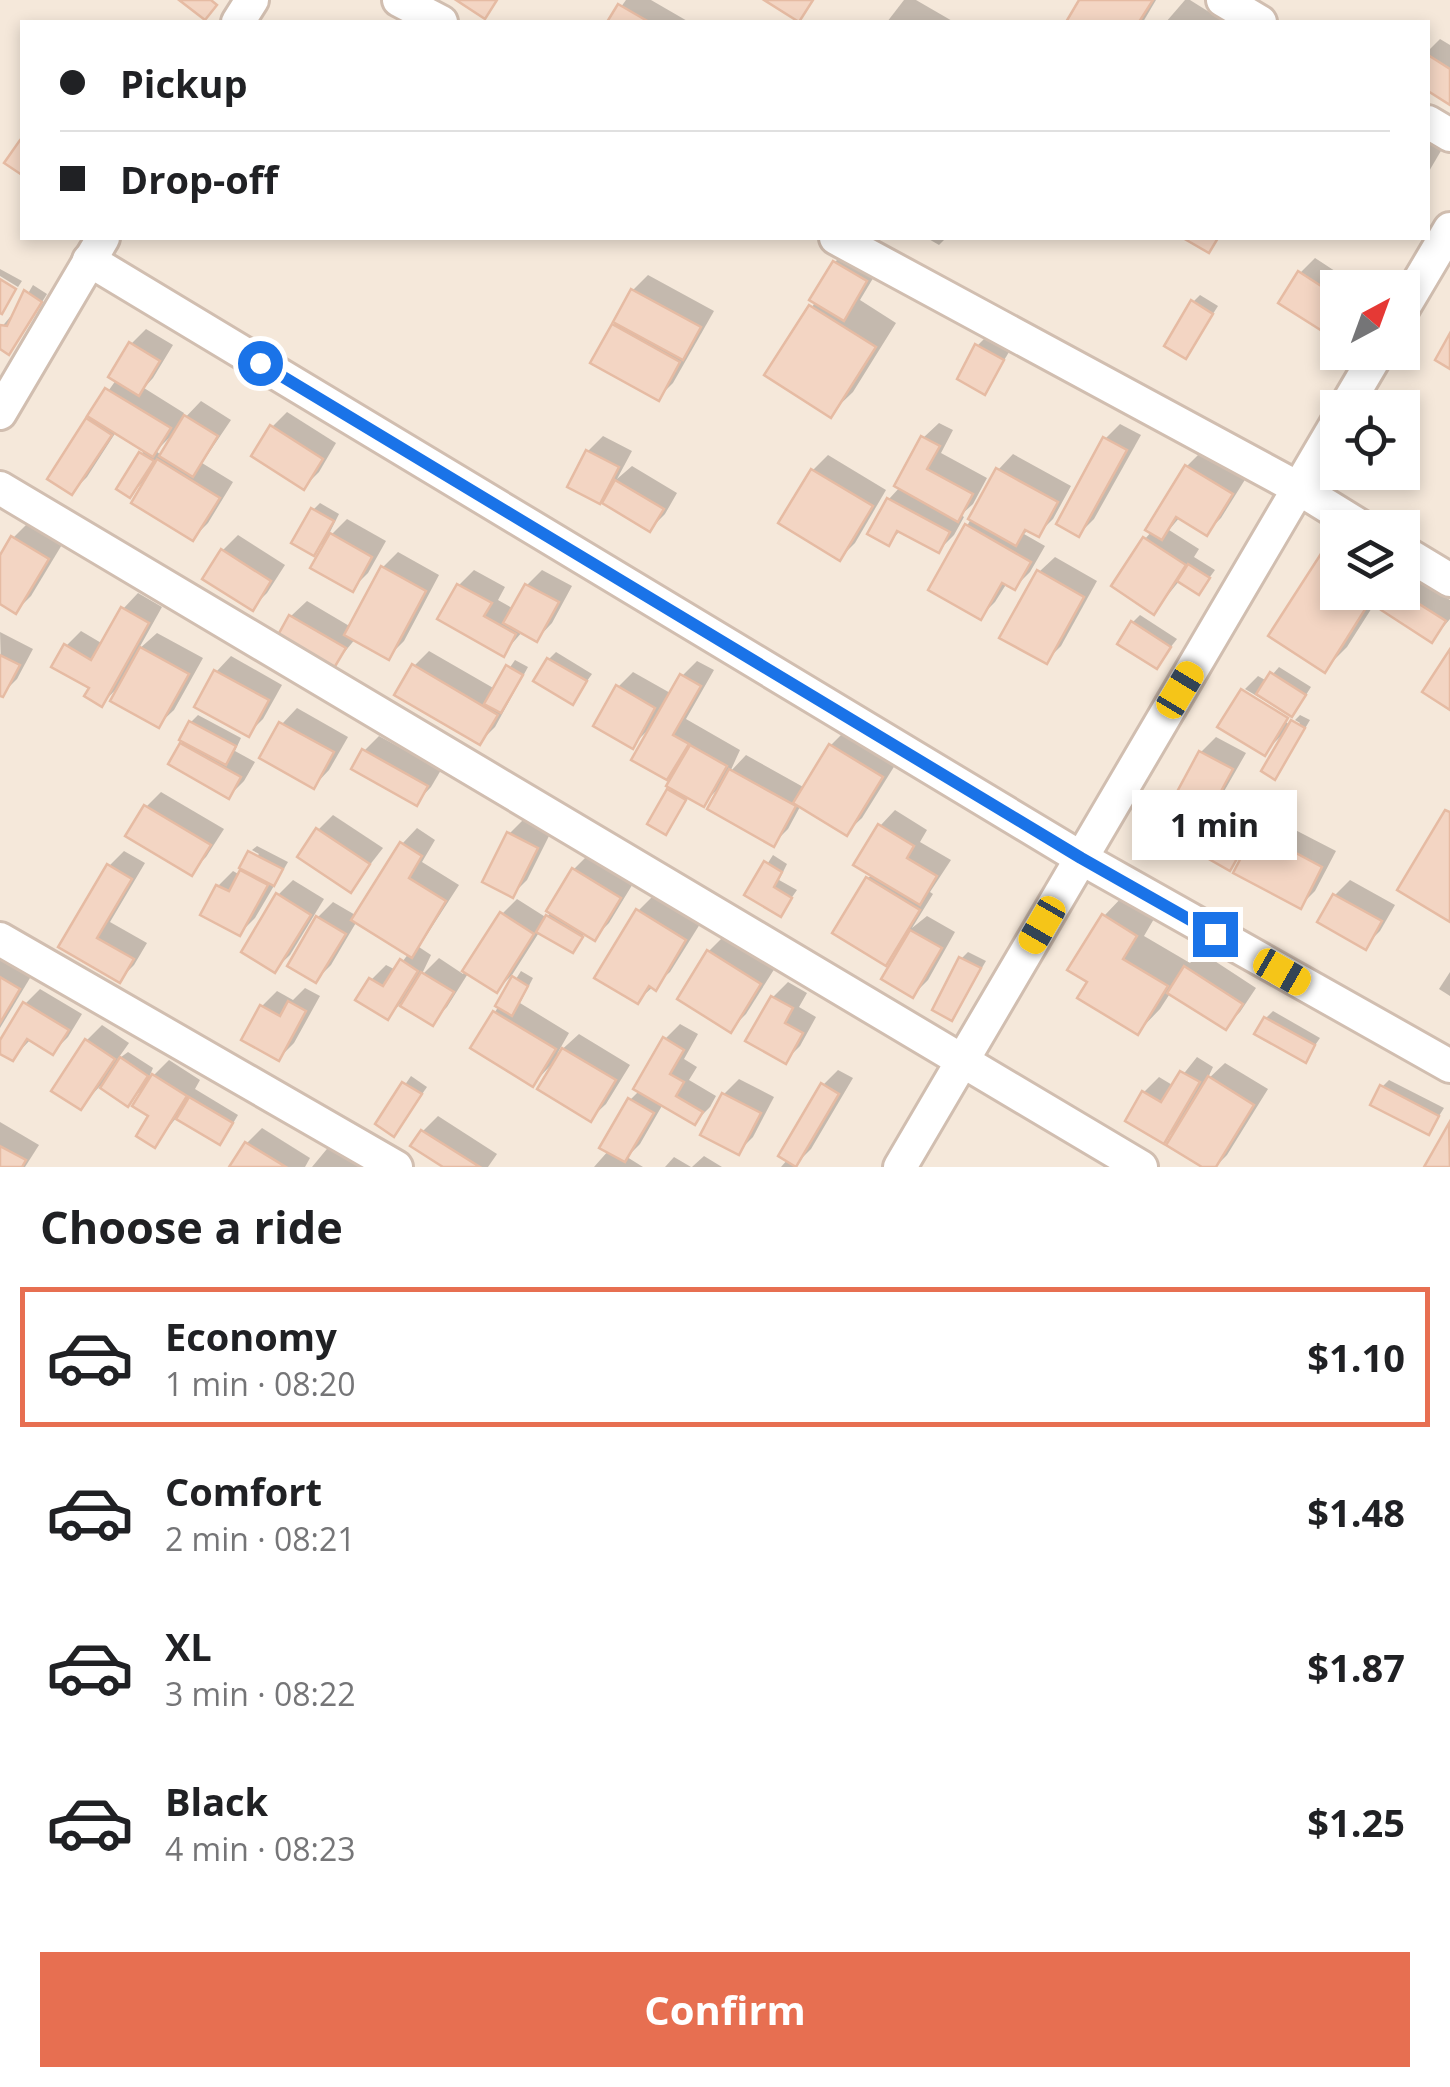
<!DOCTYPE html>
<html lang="en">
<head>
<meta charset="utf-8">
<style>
  :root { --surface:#fff; --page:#f2f2f2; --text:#202124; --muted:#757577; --line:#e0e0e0; --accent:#e76f51 }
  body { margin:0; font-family:"Open Sans",sans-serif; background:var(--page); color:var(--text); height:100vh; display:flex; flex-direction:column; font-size:38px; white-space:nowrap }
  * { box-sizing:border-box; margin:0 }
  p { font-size:32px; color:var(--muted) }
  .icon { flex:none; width:55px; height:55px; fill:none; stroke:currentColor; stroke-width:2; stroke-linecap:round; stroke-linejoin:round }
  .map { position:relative; height:1167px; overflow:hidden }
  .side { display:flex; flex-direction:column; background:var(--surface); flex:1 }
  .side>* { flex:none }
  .guide { position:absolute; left:20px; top:20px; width:1410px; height:220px; border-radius:0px; box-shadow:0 5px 15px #0003; display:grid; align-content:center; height:220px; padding:0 40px; background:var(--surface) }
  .needle { width:65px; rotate:41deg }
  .tools { position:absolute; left:1320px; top:270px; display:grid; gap:20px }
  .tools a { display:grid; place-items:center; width:100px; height:100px; border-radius:0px; background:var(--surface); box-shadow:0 5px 15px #0003; font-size:50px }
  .end { position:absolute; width:45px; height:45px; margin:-22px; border:12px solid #1a73e8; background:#fff; box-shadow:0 0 0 5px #fff }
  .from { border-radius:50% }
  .bubble { position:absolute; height:70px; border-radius:0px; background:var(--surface); box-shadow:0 5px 15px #0003; font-size:32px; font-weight:700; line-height:70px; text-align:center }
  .car { position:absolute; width:30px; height:60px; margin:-30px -15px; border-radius:12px; box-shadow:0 0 8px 2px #0007; background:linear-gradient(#f5c518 24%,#345 0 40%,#f5c518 0 76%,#345 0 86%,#f5c518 0) }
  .guide b { display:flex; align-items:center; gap:35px; height:95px; font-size:38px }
  .guide b+b { border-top:2px solid var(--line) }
  .guide i { width:25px; height:25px; background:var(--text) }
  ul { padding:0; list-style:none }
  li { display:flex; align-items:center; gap:30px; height:140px; margin:0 20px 15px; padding:0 20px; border:5px solid transparent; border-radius:0px }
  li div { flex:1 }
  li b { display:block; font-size:38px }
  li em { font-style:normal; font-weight:700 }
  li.active { border-color:var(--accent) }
  li>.icon { width:90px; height:90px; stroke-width:1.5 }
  h2 { padding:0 40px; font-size:45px; line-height:120px }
  .cta { display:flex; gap:20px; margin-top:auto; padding:20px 40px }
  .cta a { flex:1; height:115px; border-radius:0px; background:var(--accent); color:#fff; font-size:40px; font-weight:700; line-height:115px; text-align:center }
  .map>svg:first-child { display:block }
</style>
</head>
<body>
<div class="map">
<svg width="1450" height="1167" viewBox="0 0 1450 1167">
  <rect width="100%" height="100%" fill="#fdf6ec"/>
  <path fill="#f5e8da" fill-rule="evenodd" d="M0,0H1450V1167H0ZM22,22H1428V238H22ZM1338,288H1402V352H1338ZM1338,408H1402V472H1338ZM1338,528H1402V592H1338Z"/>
  <g fill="#0003" fill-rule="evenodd">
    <path d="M626,0H651L689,22H610Z"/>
    <path d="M904,0H916L954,22H887Z"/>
    <path d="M1082,0H1156L1143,22H1069Z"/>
    <path d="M1185,0H1190L1225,22H1166Z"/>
    <path d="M1440,39L1450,45V102L1428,88V51Z"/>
    <path d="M1428,134L1445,144L1428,173Z"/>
    <path d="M927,238H946L939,245Z"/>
    <path d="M850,247L881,265L860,300L896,323L853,392L830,414L767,374L816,301L835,262Z"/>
    <path d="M1315,258L1361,288H1338V338L1300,273Z"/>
    <path d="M0,269L22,281L18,287L0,276Z"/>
    <path d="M648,275L714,311L673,383L658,398L614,326L633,290Z"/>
    <path d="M33,285L47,294L15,345L0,346V329L10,317L13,319Z"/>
    <path d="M1200,295L1218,306L1186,356L1193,302Z"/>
    <path d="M146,329L173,345L153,378L144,388L184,413L180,423L201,401L231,420L202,463L233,482L208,523L193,538L145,480L130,495L119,488L145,449L116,432L87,477L72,492L88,420L116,380L131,344ZM173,434L162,456L156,451Z"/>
    <path d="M984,339L1009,352L985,392L977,346Z"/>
    <path d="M287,412L336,443L319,472L304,487L272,427Z"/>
    <path d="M939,423L953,430L941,453L987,478L973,504L961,515L964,517L954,535L939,550L901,530L888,543L889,499L900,487L923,438Z"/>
    <path d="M1120,424L1141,435L1094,519L1079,534L1105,439Z"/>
    <path d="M603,436L632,451L617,479L632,466L677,493L665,514L650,529L611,489L599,501L571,486L588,451Z"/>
    <path d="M1202,451L1246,478L1221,518L1206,533L1180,517L1169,530L1199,549L1194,557L1215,570L1199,592L1180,580L1154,612L1145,539L1152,531L1187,466Z"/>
    <path d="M1013,454L1071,486L1053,519L1038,534L1029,529L1024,534L1045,546L1030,572L1015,587L1007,583L995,602L980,617L967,526L998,470Z"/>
    <path d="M828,455L886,490L855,543L840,558L813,470Z"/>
    <path d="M320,503L339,514L325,542L313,553V510Z"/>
    <path d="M347,519L386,541L368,573L352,589L328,538Z"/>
    <path d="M28,523L63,543L31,596L16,611L0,601V560L13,538Z"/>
    <path d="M238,535L285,565L267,593L252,608L223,550Z"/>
    <path d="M1338,538V592H1382L1347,647L1324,670L1328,547Z"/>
    <path d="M398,552L439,575L404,641L389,656L356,638L334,665L281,634L291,616L307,601L351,627L383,567Z"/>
    <path d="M1055,557L1097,581L1061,646L1046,661L1039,572Z"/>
    <path d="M474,570L505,587L498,600L514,609L527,585L542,570L572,586L552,623L537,639L523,631L503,654L440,619L459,585Z"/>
    <path d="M1412,576L1450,600V619L1432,640L1396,592H1402V585Z"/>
    <path d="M138,593L162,607L138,650L157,633L203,658L174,710L158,725L121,684L102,704L66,646L81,631L103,644L123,609Z"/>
    <path d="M1140,615L1177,639L1156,666L1133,622Z"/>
    <path d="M0,632L33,649L17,679L2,694Z"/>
    <path d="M429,651L495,689L515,660L528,667L495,727L480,742L414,666Z"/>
    <path d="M556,652L592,674L572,702L549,659Z"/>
    <path d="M231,656L282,685L263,719L248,734L216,672Z"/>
    <path d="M697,661L714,670L686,719L740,750L730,772L746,755L805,788L831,745L846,730L897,762L862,818L846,833L801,805L788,829L773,844L720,787L703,804L689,796L666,832L672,780L634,759L651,727L632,746L618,687L633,672L672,694L682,676Z"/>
    <path d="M1279,667L1311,687L1292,717L1245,689L1258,676L1267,681Z"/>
    <path d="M1243,693L1290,725L1298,727L1300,723L1295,720L1300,715L1310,720L1281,769L1285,732L1264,753Z"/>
    <path d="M297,708L348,737L329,770L314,786L282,724Z"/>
    <path d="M198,715L241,738L235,751L255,762L244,781L229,796L182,744L191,722Z"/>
    <path d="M379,736L441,770L431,787L416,803L364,751Z"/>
    <path d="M1216,737L1246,753L1215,807L1259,831L1272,818L1336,851L1315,891L1300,906L1245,852L1230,868L1172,806L1201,752Z"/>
    <path d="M161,792L224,829L206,857L191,872L146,807Z"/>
    <path d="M895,810L927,830L920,842L951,860L930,892L933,894L912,928L927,916L955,932L928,980L913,995L901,947L885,963L868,878L873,874L880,826Z"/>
    <path d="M333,815L383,848L351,889L318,830Z"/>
    <path d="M524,819L551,832L527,880L512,895L509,834Z"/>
    <path d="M417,828L435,840L422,862L459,885L419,947L431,955L421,976L439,958L463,974L502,914L517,899L547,918L574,869L589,854L634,882L609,923L594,938L586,932L572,950L540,931L512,975L497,990L469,972L447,1007L432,1022L401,1003L388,1017L371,980L386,965L396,970L409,953L357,921L331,965L316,980L318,917L333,902L357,916L402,844Z"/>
    <path d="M257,846L288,862L255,918L240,933L218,886L233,871L240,875L259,854L252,850Z"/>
    <path d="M124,851L145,863L110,922L147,943L134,965L119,980L62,946L109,866Z"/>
    <path d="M773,855L787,864L779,880L797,890L781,913L748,894Z"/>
    <path d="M293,880L324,899L290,955L274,970L278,895Z"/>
    <path d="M1350,880L1395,905L1380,931L1365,946L1321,921L1335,895Z"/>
    <path d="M1126,893L1158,912L1144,936L1190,963L1201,952L1256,988L1240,1012L1225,1027L1171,992L1160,1009L1138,1032L1104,916Z"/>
    <path d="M653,896L700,924L670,972L637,1001L638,911Z"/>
    <path d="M724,936L775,968L746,1014L731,1029L709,951Z"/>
    <path d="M968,952L986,961L952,1018L961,959Z"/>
    <path d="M0,953L33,973L0,1028Z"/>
    <path d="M521,971L533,978L520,1003L569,1033L557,1054L579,1034L630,1065L606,1104L590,1119L552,1064L533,1084L495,1012Z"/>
    <path d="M1450,972V996L1439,989Z"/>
    <path d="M788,982L807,993L799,1007L816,1017L800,1046L785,1061L773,997Z"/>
    <path d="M305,988L320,996L294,1043L279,1058L262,1006L277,991L293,1000Z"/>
    <path d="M40,989L82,1014L68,1037L53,1052L31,1039L13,1058L0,1051V1045L25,1004Z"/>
    <path d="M1273,1011L1320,1038L1305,1060L1266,1018Z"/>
    <path d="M680,1024L698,1034L684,1059L697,1067L689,1080L716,1096L710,1107L695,1122L663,1104L640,1144L627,1157L643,1167H594L609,1150L630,1100L640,1090L665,1039Z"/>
    <path d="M102,1025L129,1043L117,1060L128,1052L153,1068L147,1082L169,1060L200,1080L195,1089L238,1115L226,1135L219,1141L177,1117L154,1145L151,1115L142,1089L128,1104L100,1086L81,1107L55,1090L87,1040Z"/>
    <path d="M1197,1057L1213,1067L1207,1080L1225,1063L1268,1089L1227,1155L1215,1167L1177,1128L1164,1141L1144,1092L1159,1077L1174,1086Z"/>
    <path d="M838,1070L853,1078L811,1149L795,1165L797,1167H781L788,1159L823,1085Z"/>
    <path d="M411,1076L427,1087L394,1134L378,1124Z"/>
    <path d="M739,1079L774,1097L753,1137L738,1152L724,1094Z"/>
    <path d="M1389,1080L1444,1108L1429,1132L1382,1087Z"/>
    <path d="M438,1116L497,1154L488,1167H448L423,1131Z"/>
    <path d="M0,1122L39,1145L25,1167H0Z"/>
    <path d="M262,1128L310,1158L305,1167H232L247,1143Z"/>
    <path d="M331,1144L345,1151L342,1156L362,1167H312Z"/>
    <path d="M704,1156L722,1167H692Z"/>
    <path d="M674,1157L691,1167H665Z"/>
  </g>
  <g fill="#f3d5c3" stroke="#e6bba3" stroke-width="2.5">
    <path d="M179,0H211L217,5L205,20Z"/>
    <path d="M456,0H497L485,19Z"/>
    <path d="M764,0H813L799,22Z"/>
    <path d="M1079,0H1153L1139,22H1066Z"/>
    <path d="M618,4L649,22H607Z"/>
    <path d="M1428,55L1450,69V105L1428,91Z"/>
    <path d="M20,140L22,141V175L4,163Z"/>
    <path d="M1183,238H1218L1209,253Z"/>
    <path d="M833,261L867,281L844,321L809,300Z"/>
    <path d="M1298,271L1338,297V341L1278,303Z"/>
    <path d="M0,279L16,289L2,314L0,313Z"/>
    <path d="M631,289L701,327L683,360L613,322Z"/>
    <path d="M24,290L42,302L9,355L0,349V325L7,326Z"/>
    <path d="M1191,300L1213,314L1186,359L1164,346Z"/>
    <path d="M809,305L876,347L831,418L764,375Z"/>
    <path d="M612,324L680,362L659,401L590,363Z"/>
    <path d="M1450,333V369L1435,360Z"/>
    <path d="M129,342L160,361L139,396L108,377Z"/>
    <path d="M975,344L1004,360L985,395L957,379Z"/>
    <path d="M105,388L171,428L153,457L87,416Z"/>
    <path d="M184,415L218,436L193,477L159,456Z"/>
    <path d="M86,418L112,435L72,495L47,479Z"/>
    <path d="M270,425L323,459L304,490L251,456Z"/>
    <path d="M921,436L940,446L927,469L973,494L958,522L894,486Z"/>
    <path d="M1103,437L1127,450L1079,537L1056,524Z"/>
    <path d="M586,450L619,467L600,504L567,487Z"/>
    <path d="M139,452L154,461L130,498L116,489Z"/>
    <path d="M157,459L220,498L193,541L131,503Z"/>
    <path d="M1185,465L1233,494L1207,536L1176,517L1162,540L1145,530Z"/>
    <path d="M996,468L1058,502L1039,537L1025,530L1016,546L968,519Z"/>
    <path d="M811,469L873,506L840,561L778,523Z"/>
    <path d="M615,480L664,509L650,532L602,503Z"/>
    <path d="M887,498L950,532L939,553L897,531L889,546L867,534Z"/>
    <path d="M311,508L334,521L314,556L291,543Z"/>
    <path d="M965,524L1031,562L1015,590L1002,583L981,620L928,590Z"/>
    <path d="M330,533L372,557L353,592L310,568Z"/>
    <path d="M11,536L49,559L16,614L0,604V555Z"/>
    <path d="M1143,537L1186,565L1154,615L1111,586Z"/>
    <path d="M1326,546L1338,553V592H1376L1325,673L1268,636Z"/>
    <path d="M221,549L271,581L253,611L202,579Z"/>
    <path d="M1188,564L1210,578L1199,595L1177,581Z"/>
    <path d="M381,566L426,591L389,660L344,635Z"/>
    <path d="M1037,570L1084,597L1047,664L999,638Z"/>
    <path d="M457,584L492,603L484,616L516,634L504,657L437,619Z"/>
    <path d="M525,584L559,602L537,642L503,623Z"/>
    <path d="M1393,592H1400L1446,621L1432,643L1381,610Z"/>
    <path d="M121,607L149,623L102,707L84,696L89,688L51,667L64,644L91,660Z"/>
    <path d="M289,615L346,648L334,668L278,635Z"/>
    <path d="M1131,621L1171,647L1157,669L1117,644Z"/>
    <path d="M140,647L189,674L159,728L110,701Z"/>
    <path d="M1450,649V710L1422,692Z"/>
    <path d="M0,655L20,665L3,697L0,696Z"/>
    <path d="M547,658L587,681L573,705L533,681Z"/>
    <path d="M412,664L498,715L480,745L394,695Z"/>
    <path d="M506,665L523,675L501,713L484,704Z"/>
    <path d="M214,670L269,700L249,737L194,707Z"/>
    <path d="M1270,672L1306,695L1292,717L1256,694Z"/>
    <path d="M680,674L701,686L673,735L689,744L667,780L631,760Z"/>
    <path d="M616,685L655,708L633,749L593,726Z"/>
    <path d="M1241,689L1288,718L1265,756L1217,727Z"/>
    <path d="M1291,720L1305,728L1275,780L1261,771Z"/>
    <path d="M189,721L236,746L226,765L179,740Z"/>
    <path d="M279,722L334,752L314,789L259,758Z"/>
    <path d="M180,743L241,777L229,799L168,764Z"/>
    <path d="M829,744L883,777L847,836L793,803Z"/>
    <path d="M690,745L727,766L704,807L666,786Z"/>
    <path d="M362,749L428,786L417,806L351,769Z"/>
    <path d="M1199,751L1233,769L1205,821L1171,803Z"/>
    <path d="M729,769L796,806L774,847L707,809Z"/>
    <path d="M667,789L686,800L666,835L647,824Z"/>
    <path d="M1170,804L1244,846L1230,871L1156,829Z"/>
    <path d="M144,805L211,845L192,876L125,836Z"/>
    <path d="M1445,810L1450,812V922L1397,890Z"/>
    <path d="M878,824L914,846L907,858L937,876L920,905L853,865Z"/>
    <path d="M316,828L370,864L351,893L297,857Z"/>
    <path d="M1255,831L1322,867L1301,909L1233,873Z"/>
    <path d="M507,832L538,848L513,898L482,882Z"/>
    <path d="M400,842L422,856L409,878L446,901L412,958L351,920Z"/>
    <path d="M248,851L283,869L274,886L239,868Z"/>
    <path d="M764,861L782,872L774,887L792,898L781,917L744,895Z"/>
    <path d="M107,864L132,879L97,938L134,959L120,983L58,947Z"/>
    <path d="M572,868L621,898L595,941L546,911Z"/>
    <path d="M240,870L268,885L240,936L200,915L216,885L229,891Z"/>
    <path d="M866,877L920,910L886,966L832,933Z"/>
    <path d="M276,893L311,915L275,973L241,952Z"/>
    <path d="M1333,894L1382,921L1366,950L1317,922Z"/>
    <path d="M636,909L686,940L656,991L649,986L638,1004L594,978Z"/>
    <path d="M500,912L534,934L497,993L462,971Z"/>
    <path d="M1102,914L1137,936L1123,959L1168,986L1138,1035L1077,998L1087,982L1067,970Z"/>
    <path d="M546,915L583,937L573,953L536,932Z"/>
    <path d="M316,916L346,934L316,983L287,966Z"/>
    <path d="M910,930L942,948L913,998L881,979Z"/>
    <path d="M707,950L761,984L731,1033L677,999Z"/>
    <path d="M959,957L981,968L952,1021L932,1010Z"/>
    <path d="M400,959L418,971L388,1020L355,1000L369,978L383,986Z"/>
    <path d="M1184,966L1243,1004L1226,1030L1167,993Z"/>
    <path d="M421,972L454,992L433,1026L400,1006Z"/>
    <path d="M512,976L528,986L512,1016L495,1006Z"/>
    <path d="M0,977L20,989L0,1023Z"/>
    <path d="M771,996L793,1008L785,1023L803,1033L786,1064L745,1041Z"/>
    <path d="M288,1001L306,1011L279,1061L241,1040L260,1005L280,1016Z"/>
    <path d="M23,1002L69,1030L53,1055L27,1039L13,1061L0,1054V1040Z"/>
    <path d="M493,1011L556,1049L533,1087L470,1048Z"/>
    <path d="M1264,1017L1315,1045L1306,1063L1254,1034Z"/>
    <path d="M663,1037L684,1050L670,1074L684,1082L676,1096L703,1112L695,1125L633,1089Z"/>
    <path d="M85,1039L115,1059L81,1110L51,1091Z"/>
    <path d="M562,1048L616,1080L591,1122L537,1089Z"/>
    <path d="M120,1057L148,1076L128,1107L100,1088Z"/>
    <path d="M1180,1071L1200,1082L1164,1144L1125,1121L1142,1091L1161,1102Z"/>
    <path d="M152,1074L187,1096L155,1148L136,1136L148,1116L132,1106Z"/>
    <path d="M1208,1076L1254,1105L1216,1167H1202L1166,1145Z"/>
    <path d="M402,1082L422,1094L394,1137L375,1124Z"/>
    <path d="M821,1083L839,1094L796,1167L778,1156Z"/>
    <path d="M1380,1085L1439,1116L1429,1135L1370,1105Z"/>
    <path d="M722,1093L761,1113L739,1155L700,1135Z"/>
    <path d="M189,1097L233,1123L220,1145L176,1119Z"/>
    <path d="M628,1098L654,1113L625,1162L599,1148Z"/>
    <path d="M1449,1123L1450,1167H1424Z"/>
    <path d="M421,1130L480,1167H443L410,1146Z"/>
    <path d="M245,1142L286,1167H229Z"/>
    <path d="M0,1146L26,1160L22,1167H0Z"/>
  </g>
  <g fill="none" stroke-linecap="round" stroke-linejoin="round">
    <defs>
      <g id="minor">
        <path d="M399,0L441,22"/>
        <path d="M1223,0L1260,22"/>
        <path d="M238,22L252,0"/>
        <path d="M1428,122L1450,135"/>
        <path d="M836,238L1298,488L1363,528"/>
        <path d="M89,260L1081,858L1450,1066"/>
        <path d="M1402,310L1450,229"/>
        <path d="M1345,408L1378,352"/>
        <path d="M0,413L103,238"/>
        <path d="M0,488L1141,1167"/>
        <path d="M1402,551L1450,580"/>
        <path d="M0,939L396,1167"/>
        <path d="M900,1167L1338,421"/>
      </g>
    </defs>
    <use href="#minor" stroke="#d1beb0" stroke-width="38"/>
    <use href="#minor" stroke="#fff" stroke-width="32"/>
  </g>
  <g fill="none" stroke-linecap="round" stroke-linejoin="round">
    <path stroke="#1a73e8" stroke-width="12" d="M260,363L1081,858L1215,934"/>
  </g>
</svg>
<div class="tools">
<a><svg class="needle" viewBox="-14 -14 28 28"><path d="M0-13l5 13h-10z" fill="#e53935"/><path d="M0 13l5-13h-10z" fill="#757577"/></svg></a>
<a><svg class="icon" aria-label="locate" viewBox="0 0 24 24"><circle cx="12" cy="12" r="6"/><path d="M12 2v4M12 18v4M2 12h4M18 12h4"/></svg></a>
<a><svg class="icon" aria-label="layers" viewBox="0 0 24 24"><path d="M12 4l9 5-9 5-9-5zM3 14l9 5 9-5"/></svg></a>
</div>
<i class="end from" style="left:260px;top:363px"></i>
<i class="end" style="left:1215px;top:934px"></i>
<div class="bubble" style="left:1132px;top:790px;width:165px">1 min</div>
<i class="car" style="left:1180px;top:690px;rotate:31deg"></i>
<i class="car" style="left:1042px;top:925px;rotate:210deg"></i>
<i class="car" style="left:1282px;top:972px;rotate:120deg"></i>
<div class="guide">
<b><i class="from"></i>Pickup</b>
<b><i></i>Drop-off</b>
</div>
</div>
<section class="side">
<h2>Choose a ride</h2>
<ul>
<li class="active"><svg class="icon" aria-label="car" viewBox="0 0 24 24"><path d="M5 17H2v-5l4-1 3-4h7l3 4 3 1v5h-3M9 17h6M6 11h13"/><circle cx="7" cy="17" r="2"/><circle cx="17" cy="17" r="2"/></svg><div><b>Economy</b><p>1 min · 08:20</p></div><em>$1.10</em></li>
<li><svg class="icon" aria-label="car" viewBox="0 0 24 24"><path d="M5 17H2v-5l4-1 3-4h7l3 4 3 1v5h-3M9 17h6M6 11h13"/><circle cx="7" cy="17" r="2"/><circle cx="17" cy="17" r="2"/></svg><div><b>Comfort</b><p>2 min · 08:21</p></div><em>$1.48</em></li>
<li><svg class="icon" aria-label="car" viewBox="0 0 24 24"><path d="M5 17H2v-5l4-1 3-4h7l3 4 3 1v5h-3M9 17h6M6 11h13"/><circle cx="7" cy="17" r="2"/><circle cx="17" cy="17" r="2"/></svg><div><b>XL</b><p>3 min · 08:22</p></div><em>$1.87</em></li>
<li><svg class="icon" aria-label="car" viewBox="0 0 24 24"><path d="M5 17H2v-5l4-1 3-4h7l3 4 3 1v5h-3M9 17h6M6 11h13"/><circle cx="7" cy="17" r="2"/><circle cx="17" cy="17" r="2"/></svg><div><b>Black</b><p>4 min · 08:23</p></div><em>$1.25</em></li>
</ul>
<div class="cta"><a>Confirm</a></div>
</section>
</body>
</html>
